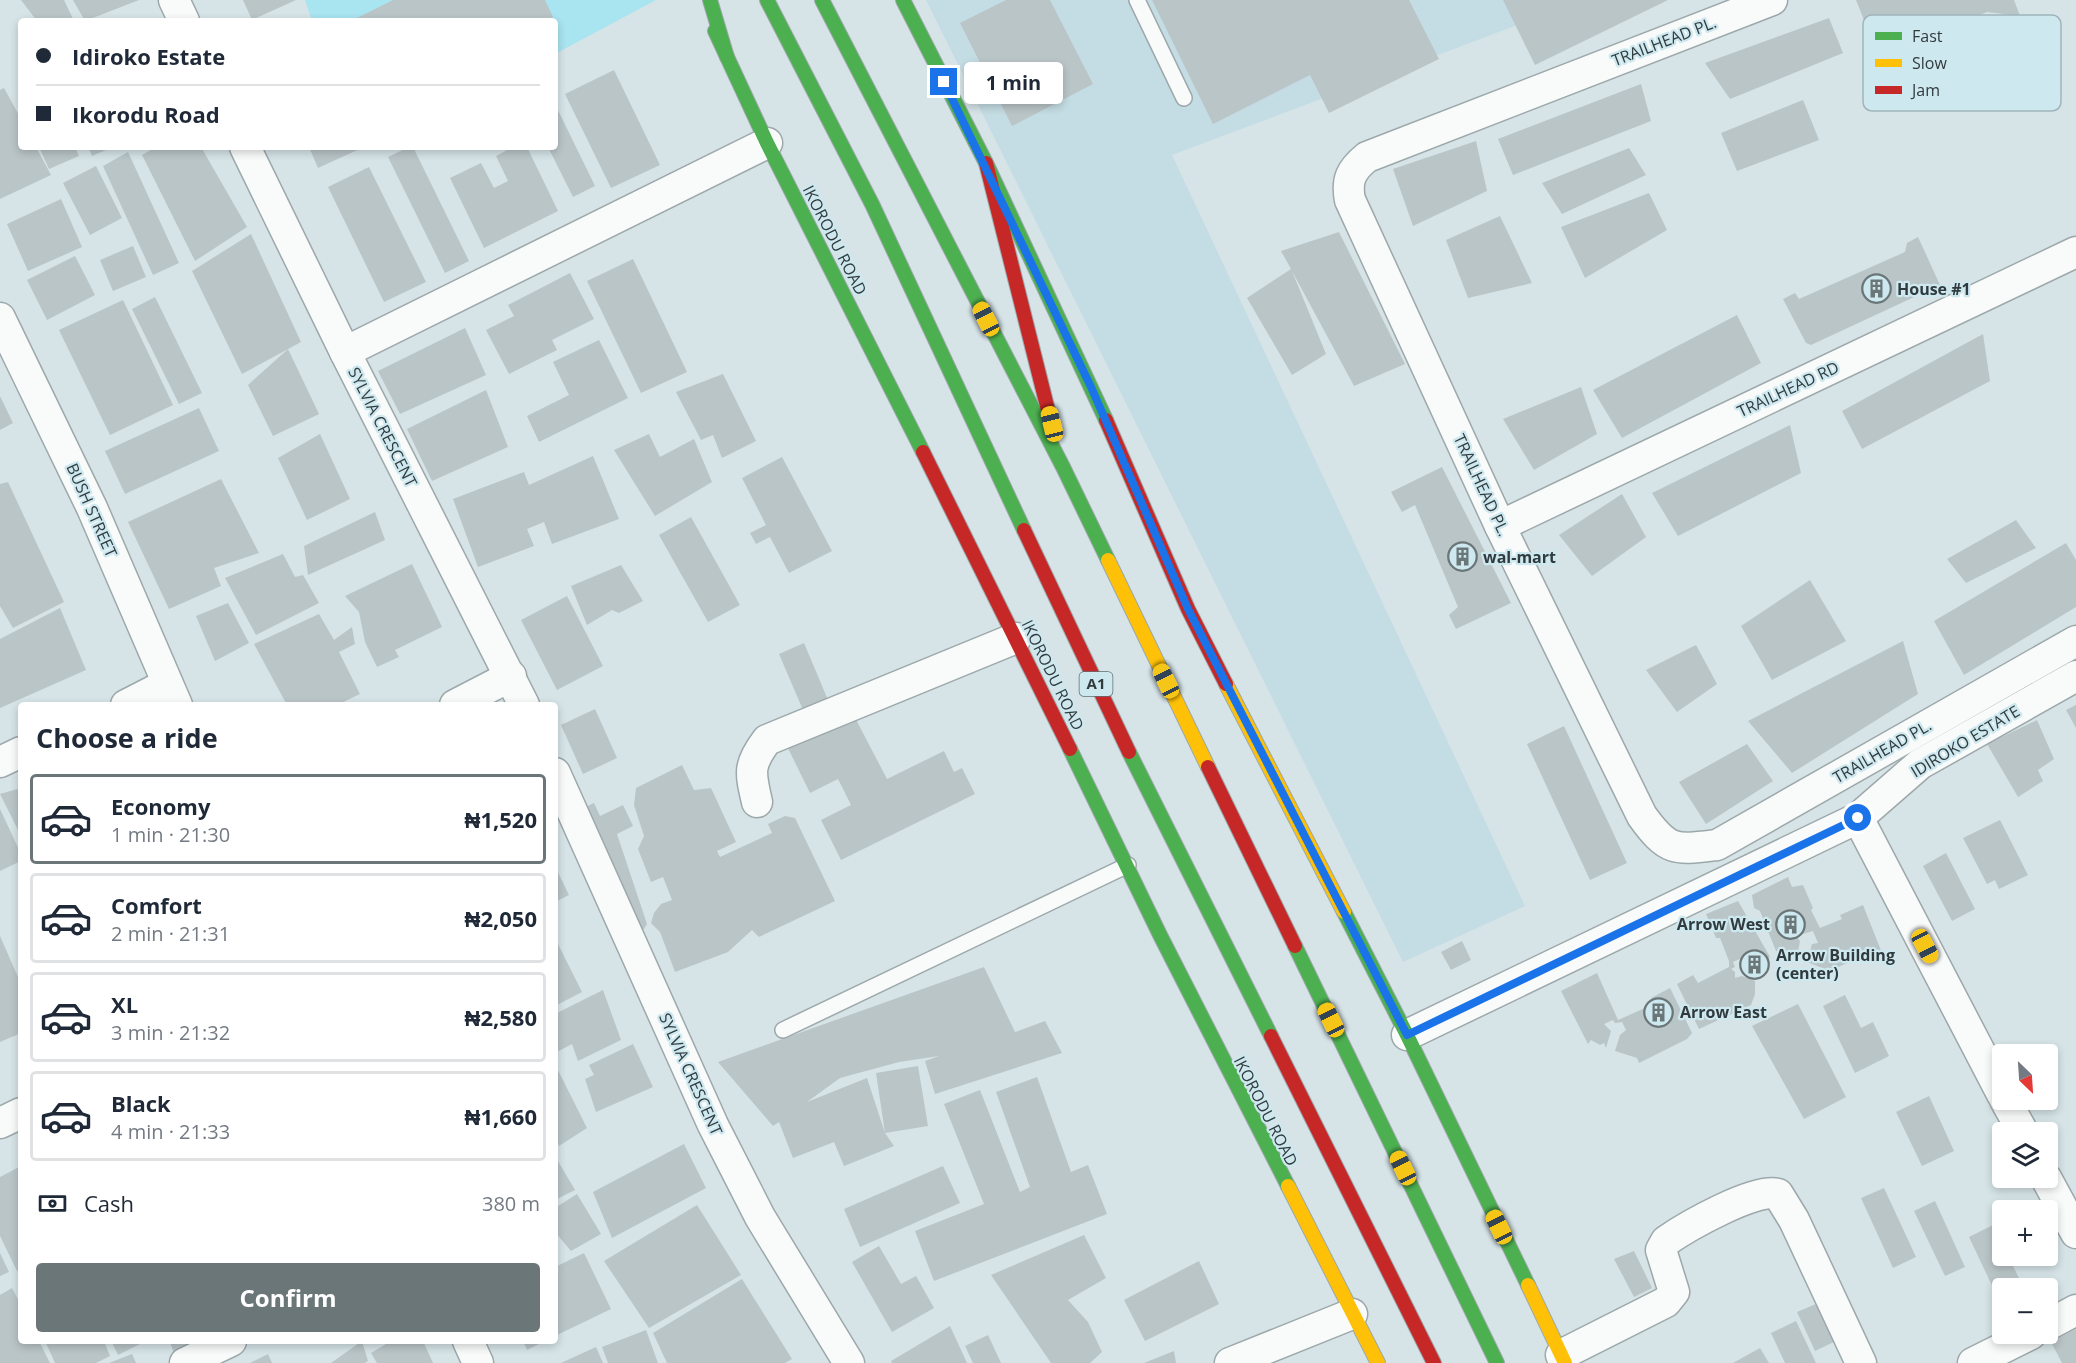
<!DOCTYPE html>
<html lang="en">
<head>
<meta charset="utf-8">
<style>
  :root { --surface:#fff; --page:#f6f6f7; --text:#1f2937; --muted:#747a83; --line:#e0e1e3; --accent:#6b7679 }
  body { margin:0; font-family:"Open Sans",sans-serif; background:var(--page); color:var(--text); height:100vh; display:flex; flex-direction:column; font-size:22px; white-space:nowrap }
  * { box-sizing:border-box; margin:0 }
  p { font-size:20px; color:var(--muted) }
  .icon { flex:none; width:33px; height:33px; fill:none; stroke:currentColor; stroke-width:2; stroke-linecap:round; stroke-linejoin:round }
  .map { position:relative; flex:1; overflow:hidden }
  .panel { position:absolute; left:18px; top:702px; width:540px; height:642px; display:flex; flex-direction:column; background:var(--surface); border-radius:6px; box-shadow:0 3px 9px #0003 }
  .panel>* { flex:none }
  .top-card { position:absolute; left:18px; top:18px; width:540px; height:132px; border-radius:6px; box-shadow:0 3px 9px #0003; display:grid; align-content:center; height:132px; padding:0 18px; background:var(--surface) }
  .needle { width:39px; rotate:155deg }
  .tools { position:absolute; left:1992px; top:1044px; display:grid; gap:12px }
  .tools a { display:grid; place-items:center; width:66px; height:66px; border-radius:6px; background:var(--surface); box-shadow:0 3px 9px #0003; font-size:30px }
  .end { position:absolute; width:27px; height:27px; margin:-14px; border:8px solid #1a73e8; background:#fff; box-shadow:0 0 0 3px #fff }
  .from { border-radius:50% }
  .bubble { position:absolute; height:42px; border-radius:6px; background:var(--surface); box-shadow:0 3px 9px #0003; font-size:20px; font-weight:700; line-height:42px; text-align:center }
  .car { position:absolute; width:18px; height:36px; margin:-18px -9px; border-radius:8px; box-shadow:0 0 4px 2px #0007; background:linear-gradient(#f5c518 24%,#345 0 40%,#f5c518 0 76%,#345 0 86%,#f5c518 0) }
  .top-card b { display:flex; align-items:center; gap:21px; height:57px; font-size:22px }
  .top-card b+b { border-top:2px solid var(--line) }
  .top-card i { width:15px; height:15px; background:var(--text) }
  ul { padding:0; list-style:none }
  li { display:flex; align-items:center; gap:18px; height:90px; margin:0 12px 9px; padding:0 6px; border:3px solid var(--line); border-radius:6px }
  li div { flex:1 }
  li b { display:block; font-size:22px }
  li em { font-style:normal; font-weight:700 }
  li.selected { border-color:var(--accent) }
  li>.icon { width:54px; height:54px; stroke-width:1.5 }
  h2 { padding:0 18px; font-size:27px; line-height:72px }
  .pay { display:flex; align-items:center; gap:15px; height:66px; padding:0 18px; font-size:22px }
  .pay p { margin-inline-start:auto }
  .action { display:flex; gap:12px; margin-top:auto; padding:12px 18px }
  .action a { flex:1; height:69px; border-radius:6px; background:var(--accent); color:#fff; font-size:24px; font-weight:700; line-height:69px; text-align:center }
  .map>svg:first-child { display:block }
</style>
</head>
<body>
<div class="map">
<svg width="2076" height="1363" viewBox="0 0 2076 1363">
  <rect width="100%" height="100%" fill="#d6e4e7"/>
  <path fill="#c4dce3" d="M926,0H1584L1172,155L1525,906L1403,962Z"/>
  <path fill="#a9e4f1" d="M305,0H656L555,54V21H312Z"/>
  <g fill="#bac5c8">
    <path d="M21,0H64L74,21H37Z"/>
    <path d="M73,0H139L85,21Z"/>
    <path d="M243,0H296L252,20Z"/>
    <path d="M393,0H545L553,17L545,21H356L355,19Z"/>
    <path d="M1006,0H1050L1093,84L1012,126L960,23Z"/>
    <path d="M1152,0H1409L1439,59L1329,113L1310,75L1213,124Z"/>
    <path d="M1503,0H1668L1535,65Z"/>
    <path d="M1856,0H2014L2020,16L1987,12L1878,55Z"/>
    <path d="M1829,18L1843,53L1730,99L1705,63Z"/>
    <path d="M614,70L660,165L611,188L565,94Z"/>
    <path d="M1641,84L1651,121L1513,175L1498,139Z"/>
    <path d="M4,88L21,119V147H36L51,175L0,199V90Z"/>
    <path d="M1803,100L1819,140L1737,171L1721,133Z"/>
    <path d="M555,104L595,186L573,197L548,147H555Z"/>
    <path d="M1476,141L1487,191L1413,226L1393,169Z"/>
    <path d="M39,147H75L79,156L49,169Z"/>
    <path d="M88,147H113L92,156Z"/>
    <path d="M156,147H201L247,227L195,261L142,155Z"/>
    <path d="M309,147H364L318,168Z"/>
    <path d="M409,147H413L469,261L445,273L388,157Z"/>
    <path d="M513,147H527L558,211L484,248L450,178L481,163L494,188L508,181L496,156Z"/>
    <path d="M1629,148L1646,175L1562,214L1542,183Z"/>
    <path d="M128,152L179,263L153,275L103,166Z"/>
    <path d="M96,166L122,218L90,235L63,183Z"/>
    <path d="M369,167L426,282L384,302L328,187Z"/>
    <path d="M1649,193L1667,230L1585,278L1561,227Z"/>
    <path d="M61,199L82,247L28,271L7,224Z"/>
    <path d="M1500,216L1532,283L1468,298L1446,240Z"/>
    <path d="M1339,232L1405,364L1354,386L1292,271L1326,354L1292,375L1247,298L1291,269L1281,251Z"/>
    <path d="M251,234L301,342L242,374L192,271Z"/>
    <path d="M1918,237L1940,285L1811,345L1806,343L1783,299L1795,293L1799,299L1905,252L1907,243Z"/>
    <path d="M133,246L146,277L113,291L100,260Z"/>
    <path d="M75,256L95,295L47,320L27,280Z"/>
    <path d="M633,259L687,372L641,393L587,281Z"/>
    <path d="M570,273L594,319L552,340L557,350L509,374L486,330L514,316L508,305Z"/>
    <path d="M155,297L202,393L179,404L132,309Z"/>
    <path d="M123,300L173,405L110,435L59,330Z"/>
    <path d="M1737,315L1761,363L1622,438L1593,390Z"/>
    <path d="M465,328L486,375L400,414L378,371Z"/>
    <path d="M1983,334L1990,381L1862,449L1842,411Z"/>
    <path d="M599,340L628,398L539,442L527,416L569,395L553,362Z"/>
    <path d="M288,349L319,414L273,436L248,385Z"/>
    <path d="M723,374L756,441L722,458L713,435L701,440L676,392Z"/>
    <path d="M1581,387L1597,434L1534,470L1503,419Z"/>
    <path d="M486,390L508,447L432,481L407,429Z"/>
    <path d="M0,396L13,423L0,430Z"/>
    <path d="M199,408L219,451L125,494L105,451Z"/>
    <path d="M1790,425L1801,473L1678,536L1652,493Z"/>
    <path d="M320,434L350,499L307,520L278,458Z"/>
    <path d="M649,434L660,457L694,439L712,482L655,516L614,450Z"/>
    <path d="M593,456L619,519L552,544L544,522L527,529L534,546L478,567L453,499L524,472L529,485Z"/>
    <path d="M782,457L832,551L789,573L770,537L756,544L750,533L766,525L742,478Z"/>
    <path d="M1442,467L1511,603L1456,629L1449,615L1458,607L1415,505L1402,512L1391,492Z"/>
    <path d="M221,479L259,553L214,568L221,586L169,609L128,522Z"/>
    <path d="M8,482L64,602L13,628L0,606V484Z"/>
    <path d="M1622,494L1646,537L1592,576L1559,535Z"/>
    <path d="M375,512L385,540L308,575L304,546Z"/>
    <path d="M691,517L740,605L708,622L659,535Z"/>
    <path d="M2016,520L2036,548L1966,583L1947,559Z"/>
    <path d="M2066,543L2076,560V607L1964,675L1934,621Z"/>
    <path d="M283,554L295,577L303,575L319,603L256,635L225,578Z"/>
    <path d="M412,564L442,627L395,650L399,657L377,667L365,642L359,612L345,596Z"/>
    <path d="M621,565L643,601L619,613L612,610L587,625L571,586Z"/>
    <path d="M1810,580L1846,641L1772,680L1741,626Z"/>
    <path d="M567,596L603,666L557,690L521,620Z"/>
    <path d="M228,603L249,643L215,661L196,616Z"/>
    <path d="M60,608L86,670L0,708V639Z"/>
    <path d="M319,614L334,640L352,627L355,644L339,652L360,694L337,705H287L254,644Z"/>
    <path d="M1903,641L1918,694L1792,773L1748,721Z"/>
    <path d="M804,643L828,700L803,710L779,654Z"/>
    <path d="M1696,645L1717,684L1677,712L1646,670Z"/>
    <path d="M2076,705V728L2066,710Z"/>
    <path d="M595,709L617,758L583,774L561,725Z"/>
    <path d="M851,710L887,779L944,751L954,772L962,768L975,794L841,860L821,820L851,805L838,779L810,793L783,738Z"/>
    <path d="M2037,720L2054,759L2038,770L2043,781L2018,797L1987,744Z"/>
    <path d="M1564,726L1627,863L1590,880L1527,744Z"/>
    <path d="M1747,744L1773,781L1706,824L1679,782Z"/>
    <path d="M682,765L694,790L711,788L736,842L717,851L720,857L772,833L768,824L785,816L795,818L835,901L759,937L752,930L728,952L675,972L660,932L651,923L654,913L661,904L672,900L663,877L651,882L638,849L644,836L634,805L636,788Z"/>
    <path d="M21,788V836L0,794Z"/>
    <path d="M594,803L600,816L623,805L633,826L617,834L647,924L637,940L577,811Z"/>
    <path d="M0,809L21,854V861L0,871Z"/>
    <path d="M2000,820L2028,875L1999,889L1995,880L1987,884L1963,838Z"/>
    <path d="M1946,853L1975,909L1952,921L1923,866Z"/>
    <path d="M555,866L569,895L555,902Z"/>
    <path d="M1788,877L1792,887L1803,885L1813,908L1811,910L1820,928L1842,919L1840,915L1863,905L1882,953L1878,954L1874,950L1830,971L1807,962L1812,944L1818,943L1813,931L1796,936L1800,941L1797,957L1776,951L1760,911L1754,908L1752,895Z"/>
    <path d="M1738,901L1770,957L1765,961L1767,967L1763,972L1745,965L1742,958L1733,962L1735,967L1731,969L1735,972V978L1742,976L1755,981V994L1751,1005L1699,1029L1677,984L1693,975L1698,983L1729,967V961L1720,938H1716L1706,914Z"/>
    <path d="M0,936L21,984V1033L0,1042Z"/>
    <path d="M555,938L582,992L555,1006Z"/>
    <path d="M1462,941L1471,960L1451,970L1441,952Z"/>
    <path d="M984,967L1015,1032L1045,1021L1062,1053L935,1094L925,1061L939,1056L899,1062L840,1078L807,1102L867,1078L885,1133L876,1073L918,1066L928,1126L885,1133L894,1146L844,1166L834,1142L793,1158L779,1122L773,1126L718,1062Z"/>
    <path d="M1597,973L1618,1020L1654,1004L1651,998L1670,988L1692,1033L1687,1039L1639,1063L1637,1058L1615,1051L1620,1035L1626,1030L1622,1022L1615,1023L1613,1020L1604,1024L1611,1031L1606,1048L1604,1043L1600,1045L1591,1040L1588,1044L1561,991Z"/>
    <path d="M603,990L621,1040L578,1061L572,1044L555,1053V1014Z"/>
    <path d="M1845,995L1861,1028L1873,1022L1889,1056L1855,1073L1823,1006Z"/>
    <path d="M1798,1004L1846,1097L1804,1119L1752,1026Z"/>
    <path d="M633,1044L653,1087L596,1112L585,1079L594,1075L589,1065Z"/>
    <path d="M555,1064L587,1128L559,1146L555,1137Z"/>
    <path d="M1037,1077L1071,1172L1088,1165L1107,1214L934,1281L915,1231L984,1204L944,1104L980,1090L1020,1192L1030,1187L996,1092Z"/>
    <path d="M1929,1096L1954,1151L1922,1166L1896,1112Z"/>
    <path d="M684,1144L706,1188L612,1238L593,1192Z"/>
    <path d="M555,1156L575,1190L555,1200Z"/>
    <path d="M21,1166V1270L17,1271L0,1236V1177Z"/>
    <path d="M943,1166L960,1203L860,1247L844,1209Z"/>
    <path d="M1884,1188L1916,1257L1893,1268L1861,1198Z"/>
    <path d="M577,1194L601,1234L571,1251L555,1232V1208Z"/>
    <path d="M1935,1201L1965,1267L1945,1276L1914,1211Z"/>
    <path d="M697,1205L741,1275L649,1328L604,1261Z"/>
    <path d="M1993,1225L2002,1243V1256H2008L2020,1280L1995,1292L1969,1237Z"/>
    <path d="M1084,1235L1106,1278L1068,1300L1088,1322L1102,1352L1090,1363H1051L991,1275Z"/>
    <path d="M879,1246L901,1284L916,1276L934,1308L892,1332L852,1262Z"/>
    <path d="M1634,1251L1652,1288L1634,1297L1614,1259Z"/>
    <path d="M0,1253L9,1272L0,1276Z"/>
    <path d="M584,1253L611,1309L555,1336V1267Z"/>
    <path d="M1199,1261L1219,1304L1145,1341L1124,1300Z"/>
    <path d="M742,1279L792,1359L785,1363H667L653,1333Z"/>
    <path d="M12,1288L21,1305V1341H39L50,1363H0V1295Z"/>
    <path d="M1823,1301L1840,1339L1815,1351L1797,1312Z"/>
    <path d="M1796,1321L1816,1363H1785L1771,1333Z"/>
    <path d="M950,1326L967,1363H892L891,1361Z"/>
    <path d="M2076,1329V1363H2062L2051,1342Z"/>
    <path d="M646,1330L658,1363H608L602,1347Z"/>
    <path d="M988,1335L1001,1363H973L965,1346Z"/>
    <path d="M45,1341H104L110,1356L96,1363H55Z"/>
    <path d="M111,1341H146L118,1355Z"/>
    <path d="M189,1341L193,1348L174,1354L170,1342Z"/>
    <path d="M362,1341L368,1361L364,1363H331Z"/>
    <path d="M391,1341H423L433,1363H377L371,1353Z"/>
    <path d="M523,1341H545L527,1350Z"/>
    <path d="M596,1347L603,1363H561Z"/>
    <path d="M1760,1348L1769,1363H1733Z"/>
    <path d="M1174,1351L1176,1363H1144Z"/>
    <path d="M132,1354L136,1363H109Z"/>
    <path d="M268,1354L272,1363H250Z"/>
  </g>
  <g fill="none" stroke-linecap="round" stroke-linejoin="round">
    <defs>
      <g id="lane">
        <path d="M1137,0L1184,98"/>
        <path d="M783,1030L1128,865"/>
      </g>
      <g id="street">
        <path d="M174,0L184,21"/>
        <path d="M1772,0L1367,157C1351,170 1346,180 1350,200L1500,526L1642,816C1668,852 1675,850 1717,845L2076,641"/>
        <path d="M245,147L345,352L524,705"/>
        <path d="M0,318L92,508L177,705"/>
        <path d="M345,352L767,143"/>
        <path d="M1500,526L2076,252"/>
        <path d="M126,705L167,684"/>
        <path d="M455,705L511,676"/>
        <path d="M0,762L21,752"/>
        <path d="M555,773L713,1125L760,1217L849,1363"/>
        <path d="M757,802C750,772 748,765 767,740L1016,638"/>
        <path d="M1858,818L2002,1094"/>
        <path d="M1407,1035L1858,818L1920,764L2076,676"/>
        <path d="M2005,1100L2023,1132"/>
        <path d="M0,1123L21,1113"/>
        <path d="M2046,1178L2076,1233"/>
        <path d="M2048,1325L2076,1310"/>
        <path d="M468,1341L478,1363"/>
        <path d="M1561,1355L1666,1302L1674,1292L1661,1250L1666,1241C1686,1227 1756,1187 1778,1194L1794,1220L1861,1363"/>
        <path d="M185,1363L231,1341"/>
        <path d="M1230,1363L1352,1314"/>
        <path d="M1973,1363L2031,1334"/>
      </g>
      <g id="fast">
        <path d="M710,0L727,57"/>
        <path d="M767,0L872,204L1024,530"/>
        <path d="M822,0L1063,467L1108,560"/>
        <path d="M903,0L986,163L1106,420"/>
        <path d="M715,31L767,143L923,452"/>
        <path d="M1070,749L1160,935L1288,1186"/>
        <path d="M1129,752L1271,1036"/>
        <path d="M1344,912L1407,1035L1528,1285"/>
        <path d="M1295,946L1497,1363"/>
      </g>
      <g id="slow">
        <path d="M1108,560L1208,767"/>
        <path d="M1226,684L1344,912"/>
        <path d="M1288,1186L1378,1363"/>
        <path d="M1528,1285L1565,1363"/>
      </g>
      <g id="jam">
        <path d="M986,163L1048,410"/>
        <path d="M1106,420L1188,609L1226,684"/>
        <path d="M923,452L1070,749"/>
        <path d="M1024,530L1129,752"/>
        <path d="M1208,767L1295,946"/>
        <path d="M1271,1036L1434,1363"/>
      </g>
    </defs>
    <use href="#lane" stroke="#9da8aa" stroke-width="18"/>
    <use href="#street" stroke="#9da8aa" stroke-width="33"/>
    <use href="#fast" stroke="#9da8aa" stroke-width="16"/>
    <use href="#slow" stroke="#9da8aa" stroke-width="16"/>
    <use href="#jam" stroke="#9da8aa" stroke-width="16"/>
    <use href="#lane" stroke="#f9fbfb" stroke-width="15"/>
    <use href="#street" stroke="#f9fbfb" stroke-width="30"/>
    <use href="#fast" stroke="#4caf50" stroke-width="14"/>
    <use href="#slow" stroke="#ffc107" stroke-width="14"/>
    <use href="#jam" stroke="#c62828" stroke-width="14"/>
  </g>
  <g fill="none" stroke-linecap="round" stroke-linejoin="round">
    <path stroke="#1a73e8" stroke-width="8" d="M944,82L1091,387L1188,609L1407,1035L1858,818"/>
  </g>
  <defs>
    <symbol id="building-ring" viewBox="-11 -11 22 22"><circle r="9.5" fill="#cee8ef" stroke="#6b7679" stroke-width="1.5"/><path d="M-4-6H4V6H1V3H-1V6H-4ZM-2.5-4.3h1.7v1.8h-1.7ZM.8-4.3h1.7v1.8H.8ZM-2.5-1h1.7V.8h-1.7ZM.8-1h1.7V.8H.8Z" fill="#6b7679"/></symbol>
  </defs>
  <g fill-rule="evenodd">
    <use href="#building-ring" x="1860" y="272" width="33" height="33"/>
    <use href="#building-ring" x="1446" y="540" width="33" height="33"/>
    <use href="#building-ring" x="1774" y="908" width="33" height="33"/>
    <use href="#building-ring" x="1738" y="948" width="33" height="33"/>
    <use href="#building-ring" x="1642" y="996" width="33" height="33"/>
  </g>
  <g text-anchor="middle" stroke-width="4.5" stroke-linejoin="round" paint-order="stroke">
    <rect fill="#cee8ef" stroke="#606f73" stroke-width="1.5" x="1079.5" y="672" width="33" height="24" rx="4.5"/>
    <g font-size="15" font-weight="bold" fill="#313b3e">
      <text x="1096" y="689">A1</text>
    </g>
    <g font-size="16" fill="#313b3e" stroke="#cee8ef">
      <text transform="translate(1664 41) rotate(-21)" y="6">TRAILHEAD PL.</text>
      <text transform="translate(835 240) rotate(63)" y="6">IKORODU ROAD</text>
      <text transform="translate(1788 389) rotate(-25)" y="6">TRAILHEAD RD</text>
      <text transform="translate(383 427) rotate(63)" y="6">SYLVIA CRESCENT</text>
      <text transform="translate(1482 485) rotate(65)" y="6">TRAILHEAD PL.</text>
      <text transform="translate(92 510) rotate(66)" y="6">BUSH STREET</text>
      <text transform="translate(1053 675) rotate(64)" y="6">IKORODU ROAD</text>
      <text transform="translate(1965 741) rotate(-31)" y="6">IDIROKO ESTATE</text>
      <text transform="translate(1882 751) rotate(-30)" y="6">TRAILHEAD PL.</text>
      <text transform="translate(691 1074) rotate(66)" y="6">SYLVIA CRESCENT</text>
      <text transform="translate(1266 1111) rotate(63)" y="6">IKORODU ROAD</text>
    </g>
    <g font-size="16" font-weight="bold" fill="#313b3e" stroke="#cee8ef" text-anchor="start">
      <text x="1897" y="295">House #1</text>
      <text x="1483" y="563">wal-mart</text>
      <text x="1770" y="930" text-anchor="end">Arrow West</text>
      <text x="1776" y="961">Arrow Building<tspan x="1776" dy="18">(center)</tspan></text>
      <text x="1680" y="1018">Arrow East</text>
    </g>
  </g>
  <rect x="1863" y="15" width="198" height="96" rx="9" fill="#cee8ef" stroke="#9fb4ba" stroke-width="1.5"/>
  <rect x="1875" y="32" width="27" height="8" fill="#4caf50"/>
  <rect x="1875" y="59" width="27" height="8" fill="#ffc107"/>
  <rect x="1875" y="86" width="27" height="8" fill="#c62828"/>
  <g font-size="16" fill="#313b3e">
    <text x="1912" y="42">Fast</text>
    <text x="1912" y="69">Slow</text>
    <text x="1912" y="96">Jam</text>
  </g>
</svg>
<div class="tools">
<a><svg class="needle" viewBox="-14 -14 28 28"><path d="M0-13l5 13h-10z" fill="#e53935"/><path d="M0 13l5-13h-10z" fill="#747a83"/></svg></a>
<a><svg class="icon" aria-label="layers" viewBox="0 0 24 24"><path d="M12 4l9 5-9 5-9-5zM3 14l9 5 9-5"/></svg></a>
<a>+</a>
<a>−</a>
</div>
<i class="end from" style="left:1858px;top:818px"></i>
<i class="end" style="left:944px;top:82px"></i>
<div class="bubble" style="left:964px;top:62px;width:99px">1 min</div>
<i class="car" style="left:986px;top:319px;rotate:333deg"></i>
<i class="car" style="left:1052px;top:424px;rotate:346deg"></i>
<i class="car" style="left:1166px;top:681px;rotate:334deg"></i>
<i class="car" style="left:1925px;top:946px;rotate:152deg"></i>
<i class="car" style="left:1331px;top:1020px;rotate:334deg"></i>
<i class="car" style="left:1403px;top:1168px;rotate:334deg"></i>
<i class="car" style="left:1499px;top:1227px;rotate:334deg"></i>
<div class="top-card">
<b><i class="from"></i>Idiroko Estate</b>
<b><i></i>Ikorodu Road</b>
</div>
<section class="panel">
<h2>Choose a ride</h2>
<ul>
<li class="selected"><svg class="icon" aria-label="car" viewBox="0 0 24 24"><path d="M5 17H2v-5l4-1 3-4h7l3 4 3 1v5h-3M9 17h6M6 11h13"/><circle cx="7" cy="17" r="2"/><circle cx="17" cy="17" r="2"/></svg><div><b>Economy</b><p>1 min · 21:30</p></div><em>₦1,520</em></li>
<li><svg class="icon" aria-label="car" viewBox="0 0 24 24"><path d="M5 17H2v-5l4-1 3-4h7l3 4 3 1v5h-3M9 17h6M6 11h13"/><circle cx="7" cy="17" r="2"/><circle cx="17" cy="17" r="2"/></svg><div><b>Comfort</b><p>2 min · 21:31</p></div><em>₦2,050</em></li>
<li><svg class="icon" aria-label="car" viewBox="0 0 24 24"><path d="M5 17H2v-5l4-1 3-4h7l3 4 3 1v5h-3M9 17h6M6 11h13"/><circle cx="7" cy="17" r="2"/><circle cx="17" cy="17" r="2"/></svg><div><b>XL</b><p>3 min · 21:32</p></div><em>₦2,580</em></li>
<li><svg class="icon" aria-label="car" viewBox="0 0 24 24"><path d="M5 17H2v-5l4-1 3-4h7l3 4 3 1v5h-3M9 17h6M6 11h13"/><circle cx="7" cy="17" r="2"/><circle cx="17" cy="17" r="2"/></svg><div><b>Black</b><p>4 min · 21:33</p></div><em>₦1,660</em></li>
</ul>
<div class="pay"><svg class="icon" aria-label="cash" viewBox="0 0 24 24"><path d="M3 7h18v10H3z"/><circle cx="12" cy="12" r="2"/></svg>Cash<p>380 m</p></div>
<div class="action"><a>Confirm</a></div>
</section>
</div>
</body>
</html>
